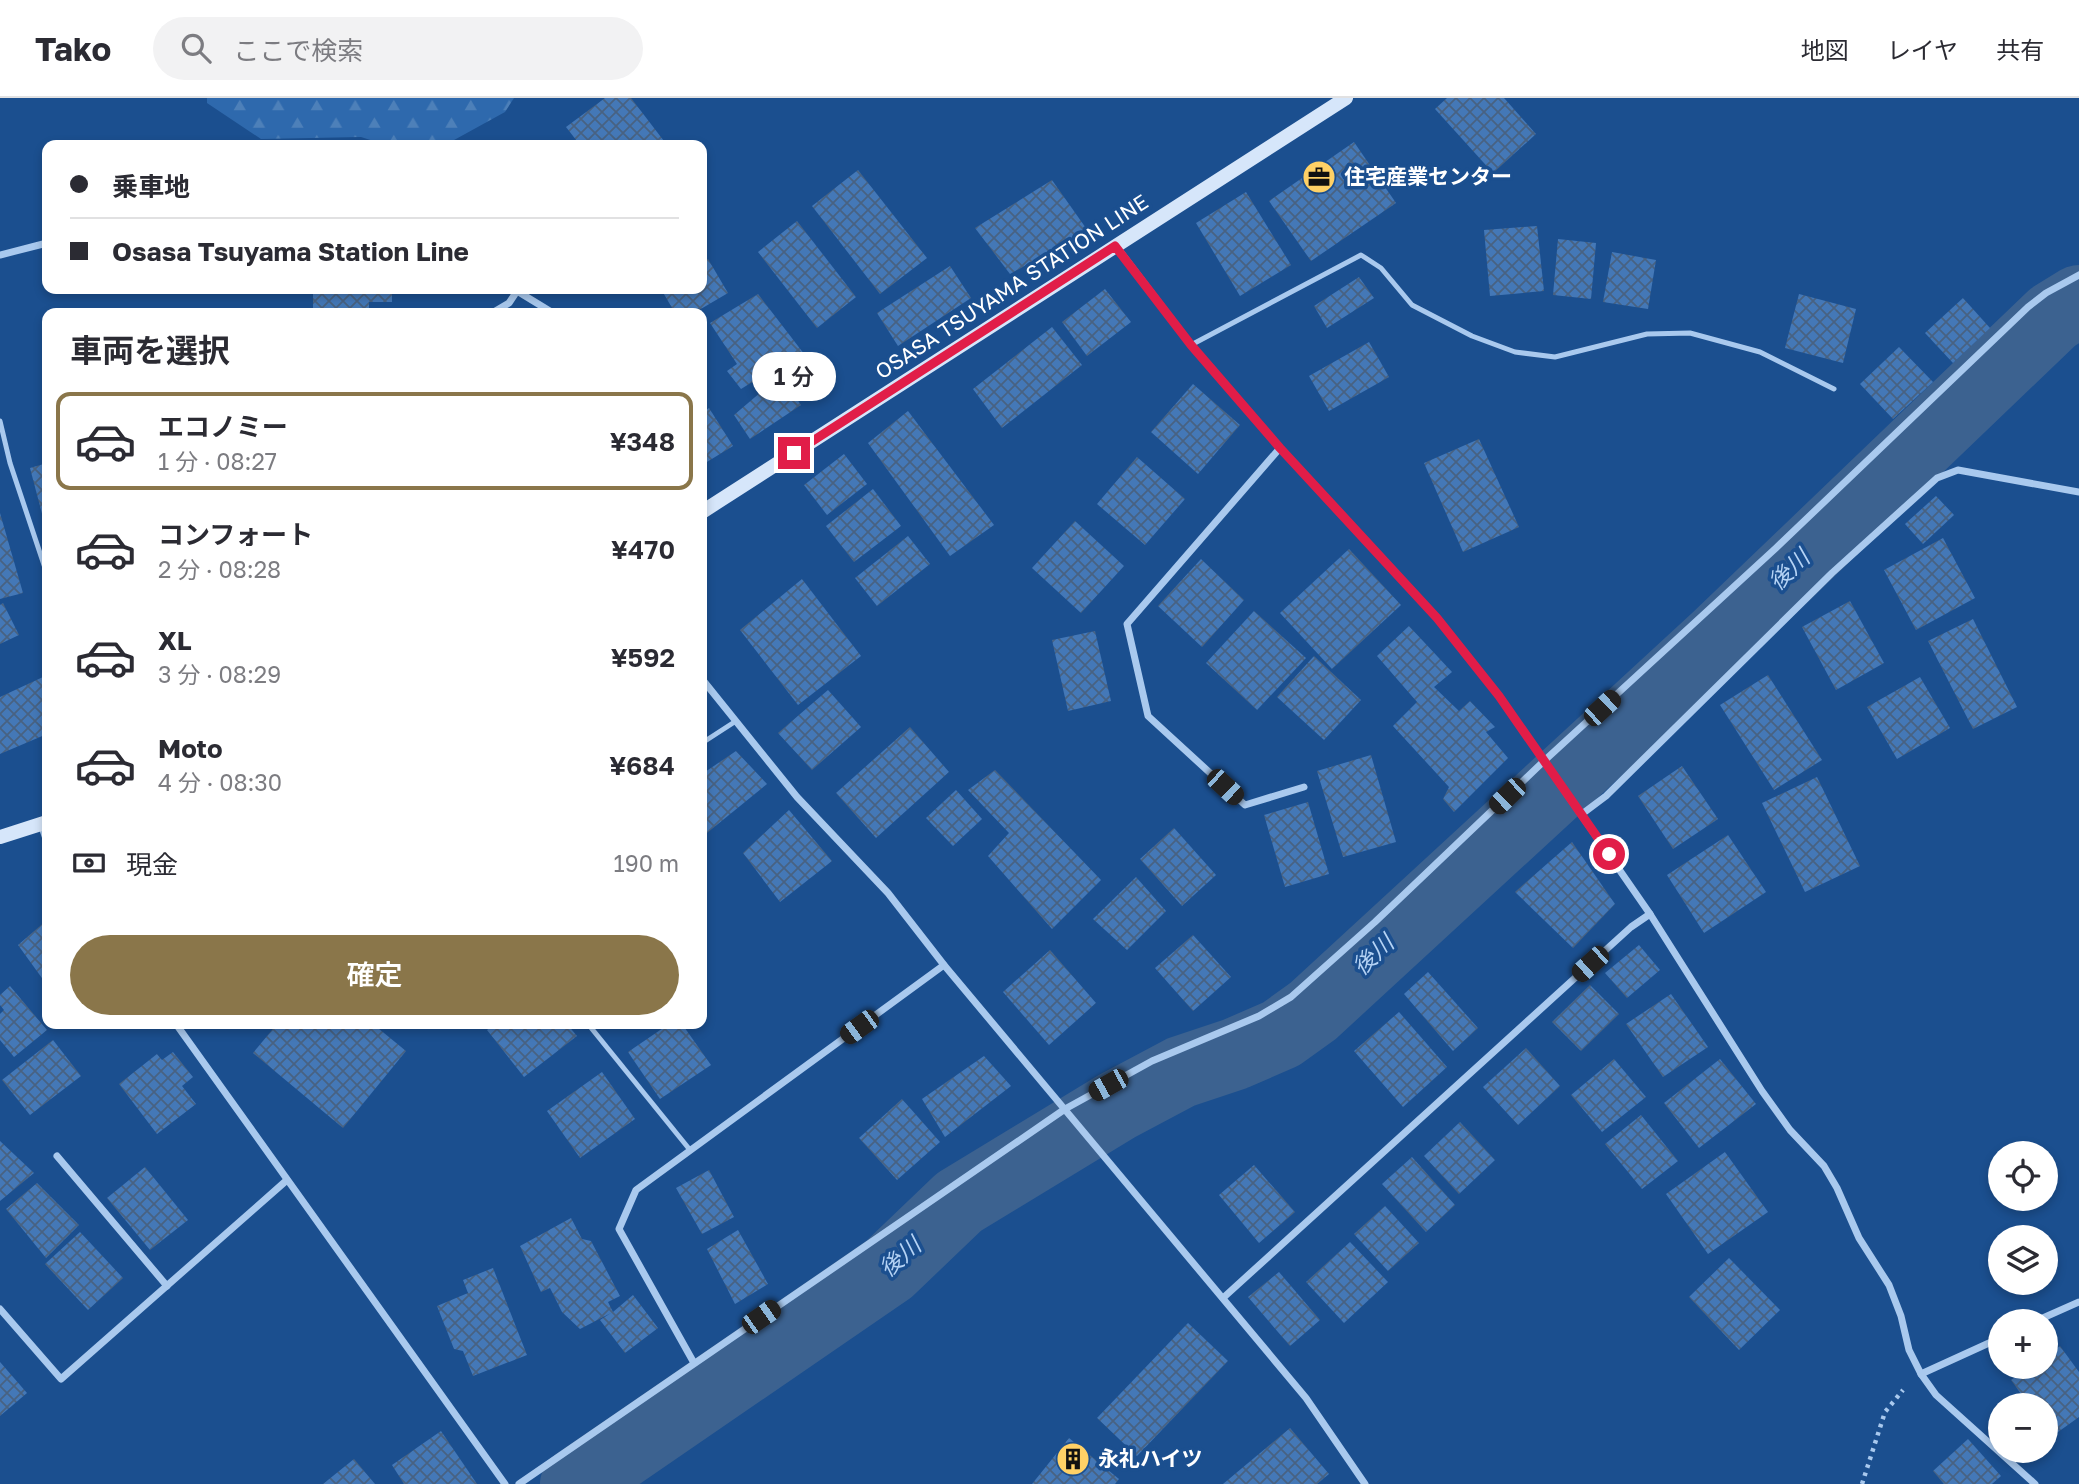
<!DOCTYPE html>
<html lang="ja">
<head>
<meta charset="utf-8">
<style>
  :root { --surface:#fff; --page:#f2f2f3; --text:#2b2b33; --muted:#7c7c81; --line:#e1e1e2; --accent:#8a764a }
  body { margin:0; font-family:"Golos Text","Noto Sans JP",sans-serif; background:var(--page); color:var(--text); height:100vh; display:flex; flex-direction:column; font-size:26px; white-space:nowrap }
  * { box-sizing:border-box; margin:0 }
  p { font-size:23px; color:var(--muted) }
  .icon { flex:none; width:38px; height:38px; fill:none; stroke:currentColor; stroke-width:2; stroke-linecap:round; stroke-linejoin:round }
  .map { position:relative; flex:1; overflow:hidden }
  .panel { position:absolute; left:42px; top:210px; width:665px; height:721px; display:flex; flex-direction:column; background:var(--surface); border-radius:14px; box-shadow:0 4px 10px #0003 }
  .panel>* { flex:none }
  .guide { position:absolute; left:42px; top:42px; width:665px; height:154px; border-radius:14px; box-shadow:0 4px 10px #0003; display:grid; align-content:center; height:154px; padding:0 28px; background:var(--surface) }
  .fabs { position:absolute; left:1988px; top:1043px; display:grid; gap:14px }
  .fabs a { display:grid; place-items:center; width:70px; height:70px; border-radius:50%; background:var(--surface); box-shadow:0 4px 10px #0003; font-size:35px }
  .end { position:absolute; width:32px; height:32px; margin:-16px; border:9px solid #e11d48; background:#fff; box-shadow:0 0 0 4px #fff }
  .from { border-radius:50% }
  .bubble { position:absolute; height:49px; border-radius:24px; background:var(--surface); box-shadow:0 4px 10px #0003; font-size:23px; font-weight:600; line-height:49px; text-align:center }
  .car { position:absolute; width:21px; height:42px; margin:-21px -10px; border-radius:9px; box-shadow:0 0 5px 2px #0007; background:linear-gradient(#222 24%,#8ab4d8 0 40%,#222 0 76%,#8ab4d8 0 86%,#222 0) }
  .guide b { display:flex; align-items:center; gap:24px; height:66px; font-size:26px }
  .guide b+b { border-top:2px solid var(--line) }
  .guide i { width:18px; height:18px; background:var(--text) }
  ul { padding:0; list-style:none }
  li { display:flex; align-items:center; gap:21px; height:98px; margin:0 14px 10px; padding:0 14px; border:4px solid transparent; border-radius:14px }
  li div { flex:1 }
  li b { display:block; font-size:26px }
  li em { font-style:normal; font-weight:600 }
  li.selected { border-color:var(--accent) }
  li>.icon { width:63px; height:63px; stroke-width:1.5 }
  h2 { padding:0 28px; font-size:32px; line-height:84px }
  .pay { display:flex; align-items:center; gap:18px; height:77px; padding:0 28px; font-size:26px }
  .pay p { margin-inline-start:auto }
  .action { display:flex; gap:14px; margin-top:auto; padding:14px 28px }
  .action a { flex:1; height:80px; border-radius:42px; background:var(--accent); color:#fff; font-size:28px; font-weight:600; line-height:80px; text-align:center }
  header { display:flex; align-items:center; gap:42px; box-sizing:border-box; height:98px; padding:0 35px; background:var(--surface); border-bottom:2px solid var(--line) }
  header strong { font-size:33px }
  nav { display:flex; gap:38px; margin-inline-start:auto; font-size:24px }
  .search { width:490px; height:63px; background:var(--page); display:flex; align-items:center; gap:18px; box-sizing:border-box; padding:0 24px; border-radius:38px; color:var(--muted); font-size:26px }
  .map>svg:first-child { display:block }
</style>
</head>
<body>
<header>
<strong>Tako</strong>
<div class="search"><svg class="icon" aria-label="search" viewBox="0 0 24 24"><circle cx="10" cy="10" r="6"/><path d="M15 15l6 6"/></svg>ここで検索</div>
<nav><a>地図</a><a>レイヤ</a><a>共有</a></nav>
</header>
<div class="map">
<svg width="2079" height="1386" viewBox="0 0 2079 1386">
  <defs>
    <pattern id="forest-firs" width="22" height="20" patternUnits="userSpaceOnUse" patternTransform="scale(1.75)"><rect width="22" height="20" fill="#2e69ad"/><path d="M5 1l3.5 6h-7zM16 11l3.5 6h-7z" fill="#4d80b9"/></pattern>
    <pattern id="building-cross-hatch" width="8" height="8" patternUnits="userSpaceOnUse" patternTransform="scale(1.75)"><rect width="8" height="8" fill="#4478b7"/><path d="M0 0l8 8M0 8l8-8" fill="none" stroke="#486282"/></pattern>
  </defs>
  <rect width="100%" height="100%" fill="#1b4f8f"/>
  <path fill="url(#forest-firs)" d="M207,0H514L505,14L445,47H386L361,39L261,41L207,5Z"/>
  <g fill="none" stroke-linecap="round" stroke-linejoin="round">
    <path stroke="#3c6290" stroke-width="72" d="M576,1386L889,1171L959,1104L1117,1008L1181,974L1235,956L1281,936L1313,913L1717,541L2053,219L2079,203"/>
  </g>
  <g fill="url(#building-cross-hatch)">
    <path d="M605,0H631L667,47H580L566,29Z"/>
    <path d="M1447,0H1504L1536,36L1493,75L1435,11Z"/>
    <path d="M1354,44L1396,105L1311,163L1269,103Z"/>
    <path d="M858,72L927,160L880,196L812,108Z"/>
    <path d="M1052,82L1088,133L1010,176L975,130Z"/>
    <path d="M1246,94L1291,167L1240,198L1196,125Z"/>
    <path d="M797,123L856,199L817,230L758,154Z"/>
    <path d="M1537,128L1544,193L1490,198L1484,132Z"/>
    <path d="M1558,141L1596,145L1591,201L1553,197Z"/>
    <path d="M1612,154L1656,162L1648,211L1603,204Z"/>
    <path d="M708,161L728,195L694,215H675L661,191H702V165Z"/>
    <path d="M950,168L971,200L898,248L877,215Z"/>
    <path d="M1359,179L1374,200L1327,230L1314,208Z"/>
    <path d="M313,191H392V204H369V215H313Z"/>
    <path d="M1105,191L1131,224L1087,258L1062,224Z"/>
    <path d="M758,196L818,274L792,294L801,307L750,341L734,317L761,294L754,283L741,291L727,273L737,266L710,225Z"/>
    <path d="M1799,196L1856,211L1843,265L1785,250Z"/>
    <path d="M1963,200L1990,230L1953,265L1925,235Z"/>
    <path d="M1052,229L1082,267L1002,330L973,291Z"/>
    <path d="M1369,244L1389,279L1329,313L1309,278Z"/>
    <path d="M1899,249L1933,284L1893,321L1860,286Z"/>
    <path d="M1193,286L1240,327L1198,376L1151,334Z"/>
    <path d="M709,310L733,348L702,367V315Z"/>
    <path d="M908,313L994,427L950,458L868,345Z"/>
    <path d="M1479,341L1519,429L1463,454L1424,365Z"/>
    <path d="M844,356L867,386L827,417L804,387Z"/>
    <path d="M1137,359L1185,401L1145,447L1097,406Z"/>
    <path d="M47,365V430L46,431L30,370Z"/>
    <path d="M873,391L901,428L854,464L826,428Z"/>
    <path d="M1936,398L1954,417L1923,446L1905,426Z"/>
    <path d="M0,415L23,495L0,501Z"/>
    <path d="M1075,423L1124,468L1081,515L1032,470Z"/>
    <path d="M908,438L930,466L877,508L855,480Z"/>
    <path d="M1943,440L1975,500L1916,532L1884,472Z"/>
    <path d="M1349,451L1401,507L1332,571L1280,515Z"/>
    <path d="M1201,461L1244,502L1202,549L1158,508Z"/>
    <path d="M802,481L861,558L798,607L740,532Z"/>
    <path d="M1850,503L1884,565L1836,592L1802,529Z"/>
    <path d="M3,505L19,537L0,546V507Z"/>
    <path d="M1254,513L1306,560L1257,612L1206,565Z"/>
    <path d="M1973,521L2017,609L1973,631L1928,543Z"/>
    <path d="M1409,528L1452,574L1434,589L1459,613L1470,603L1495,629L1486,634L1508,660L1454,714L1443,701L1449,689L1393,628L1417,604L1377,558Z"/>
    <path d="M1095,533L1111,603L1068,613L1052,542Z"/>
    <path d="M1314,558L1361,602L1324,642L1277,599Z"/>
    <path d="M1768,577L1822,662L1774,692L1720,607Z"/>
    <path d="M43,579L47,589V636L0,656V599Z"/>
    <path d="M1920,579L1950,630L1897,661L1867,609Z"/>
    <path d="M828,592L861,629L812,672L778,635Z"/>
    <path d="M910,629L949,674L876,740L836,695Z"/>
    <path d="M736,653L767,686L702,739V676Z"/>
    <path d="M1371,657L1396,744L1343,759L1317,673Z"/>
    <path d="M1682,668L1718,721L1673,751L1638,698Z"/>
    <path d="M995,672L1101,782L1052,831L988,758L1009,735L968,692Z"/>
    <path d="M1817,679L1860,768L1805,794L1762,705Z"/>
    <path d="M956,692L982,721L953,748L926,720Z"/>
    <path d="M1308,704L1329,776L1285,789L1264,717Z"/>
    <path d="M789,712L832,763L780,804L743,755Z"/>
    <path d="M1174,730L1216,777L1182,808L1140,761Z"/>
    <path d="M1728,737L1766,794L1704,835L1667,777Z"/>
    <path d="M1572,744L1615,806L1573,850L1515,794Z"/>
    <path d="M1136,779L1166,813L1127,852L1093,821Z"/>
    <path d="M47,822V887L18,847Z"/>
    <path d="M1193,837L1231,879L1193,913L1155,870Z"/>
    <path d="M1639,847L1660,872L1627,900L1605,875Z"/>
    <path d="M1050,852L1096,905L1049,947L1003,894Z"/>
    <path d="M1428,874L1478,930L1453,953L1404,896Z"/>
    <path d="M1590,887L1619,916L1581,953L1552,924Z"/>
    <path d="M10,888L47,932L14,959L0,942V916L4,912L0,907V897Z"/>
    <path d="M1671,896L1708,949L1663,979L1626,926Z"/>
    <path d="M1399,914L1447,969L1403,1009L1354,953Z"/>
    <path d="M277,926H373L406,953L343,1030L253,955Z"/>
    <path d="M495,926H567L577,938L524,979L487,932Z"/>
    <path d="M669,926H682L711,967L660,1001L628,954Z"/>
    <path d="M53,942L81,978L30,1017L2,982Z"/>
    <path d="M1526,950L1560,988L1518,1027L1483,989Z"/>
    <path d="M173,954L193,979L182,988L196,1006L157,1036L119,986L157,956L162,962Z"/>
    <path d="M984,958L1011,988L945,1039L922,1001Z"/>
    <path d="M1614,961L1646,999L1602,1034L1571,997Z"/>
    <path d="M1720,961L1756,1006L1699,1050L1664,1005Z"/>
    <path d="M602,974L635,1021L580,1060L547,1013Z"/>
    <path d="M902,1001L940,1044L897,1082L859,1040Z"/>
    <path d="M1641,1017L1678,1063L1642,1091L1605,1046Z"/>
    <path d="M1460,1024L1495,1062L1459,1096L1424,1058Z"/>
    <path d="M0,1043L34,1075L0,1103Z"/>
    <path d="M1725,1054L1768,1114L1708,1156L1666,1096Z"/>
    <path d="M1412,1059L1455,1107L1426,1134L1382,1086Z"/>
    <path d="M1254,1067L1295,1114L1259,1145L1219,1097Z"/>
    <path d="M145,1069L188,1122L150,1152L107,1100Z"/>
    <path d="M709,1072L734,1119L702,1136L676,1090Z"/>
    <path d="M37,1085L79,1127L46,1160L6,1111Z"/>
    <path d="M1385,1108L1419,1145L1388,1173L1354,1136Z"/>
    <path d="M571,1120L582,1141L591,1143L620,1198L608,1204L613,1214L633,1197L658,1230L625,1255L600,1222L611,1215L580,1231L562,1214L550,1190L541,1194L520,1148Z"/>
    <path d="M738,1132L768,1186L735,1206L707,1151Z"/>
    <path d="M80,1134L123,1180L88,1212L45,1166Z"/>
    <path d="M1350,1144L1388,1184L1344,1225L1306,1184Z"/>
    <path d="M1729,1160L1780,1212L1739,1252L1689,1199Z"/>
    <path d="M493,1170L527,1257L473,1278L463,1253L454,1251L437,1208L468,1195L463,1182Z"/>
    <path d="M1279,1174L1320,1222L1290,1248L1248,1199Z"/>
    <path d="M1188,1225L1228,1263L1137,1358L1097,1320Z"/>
    <path d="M2060,1248L2079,1274V1319L2051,1339L2046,1331V1307H2029L2011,1282L2030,1269H2046V1258Z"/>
    <path d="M0,1264L27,1295L0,1318Z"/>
    <path d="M1290,1330L1329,1376L1317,1386H1223Z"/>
    <path d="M441,1333L477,1386H404L392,1367Z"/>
    <path d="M1069,1340L1119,1381L1115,1386H1032Z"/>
    <path d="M1968,1341L2001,1378L1992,1386H1944L1933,1373Z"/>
    <path d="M354,1361L375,1386H323Z"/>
  </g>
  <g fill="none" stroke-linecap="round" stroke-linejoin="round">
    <path stroke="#a9c9ee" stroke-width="4.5" stroke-dasharray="3.5 5" stroke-linecap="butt" d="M1862,1386L1885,1314L1903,1292"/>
    <g stroke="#a9c9ee" stroke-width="5">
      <path d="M1191,247L1361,157L1381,170L1412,207L1472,238L1515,254L1555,259L1647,236L1690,235L1760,254L1834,291"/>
      <path d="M0,323L10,365L47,476"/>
      <path d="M702,645L736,623"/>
      <path d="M588,926L690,1052"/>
    </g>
    <g stroke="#a9c9ee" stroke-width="7">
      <path d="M1116,148L1191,247L1280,350L1437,520L1499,598L1650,816L1762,993L1790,1032L1824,1068L1837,1090L1859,1140L1889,1187L1901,1218L1909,1252L1921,1276L1936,1297L2035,1386"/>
      <path d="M0,157L47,145"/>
      <path d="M508,191L517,193L553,215"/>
      <path d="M492,215L509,205L517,193"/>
      <path d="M1280,350L1127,526L1148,618L1245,707L1304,689"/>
      <path d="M702,581L797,699L888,795L944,867L1306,1300L1365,1386"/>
      <path d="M1582,716L1606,698L1832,475L1937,380L1958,372L2079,394"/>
      <path d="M41,726L47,744"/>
      <path d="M176,926L505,1386"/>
      <path d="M57,1058L167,1188"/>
      <path d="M1223,1200L1631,829L1650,816"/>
      <path d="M0,1211L61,1281L287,1082"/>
      <path d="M2036,1223L2079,1204"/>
      <path d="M694,1265L619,1131L636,1092L944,867"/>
      <path d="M1921,1276L2000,1240"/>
      <path d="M519,1386L1065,1011L1152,963L1259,918L1291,899L1375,824L1544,663L1776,450L2028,209L2046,195L2079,177"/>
    </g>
    <g stroke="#d6e6fa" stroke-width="14">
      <path d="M702,414L1346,0"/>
      <path d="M0,739L47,724"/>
    </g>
  </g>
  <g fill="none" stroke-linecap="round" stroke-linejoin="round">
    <path stroke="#e11d48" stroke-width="9" d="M794,355L1115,148L1191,247L1280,350L1437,520L1499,598L1609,756"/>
  </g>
  <defs>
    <symbol id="office-disc" viewBox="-11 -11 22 22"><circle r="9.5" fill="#ffd166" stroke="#1b4f8f"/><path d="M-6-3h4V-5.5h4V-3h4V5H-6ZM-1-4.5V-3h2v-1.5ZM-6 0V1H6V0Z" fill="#111"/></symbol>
    <symbol id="building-disc" viewBox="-11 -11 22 22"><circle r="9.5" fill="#ffd166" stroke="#1b4f8f"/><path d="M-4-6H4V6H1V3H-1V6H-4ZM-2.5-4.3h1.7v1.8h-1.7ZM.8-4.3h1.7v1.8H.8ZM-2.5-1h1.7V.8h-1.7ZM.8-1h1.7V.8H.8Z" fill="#111"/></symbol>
  </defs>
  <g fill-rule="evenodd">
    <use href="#office-disc" x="1300" y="60" width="38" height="38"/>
    <use href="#building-disc" x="1054" y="1342" width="38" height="38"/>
  </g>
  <g text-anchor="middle" stroke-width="7" stroke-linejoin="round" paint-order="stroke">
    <g font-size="21" font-weight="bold" fill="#fff" stroke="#1b4f8f" text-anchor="start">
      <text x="1344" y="86">住宅産業センター</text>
      <text x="1098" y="1368">永礼ハイツ</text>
    </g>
    <g font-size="21" fill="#fff" stroke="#1b4f8f">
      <text transform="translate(1012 189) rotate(-33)" y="7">OSASA TSUYAMA STATION LINE</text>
    </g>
    <g font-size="23" font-style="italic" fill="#b5d3f5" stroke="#1b4f8f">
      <text transform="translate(1789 472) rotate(-44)" y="8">後川</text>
      <text transform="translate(1373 857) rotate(-43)" y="8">後川</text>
      <text transform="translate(900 1159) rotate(-41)" y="8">後川</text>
    </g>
  </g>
</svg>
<div class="fabs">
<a><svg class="icon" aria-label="locate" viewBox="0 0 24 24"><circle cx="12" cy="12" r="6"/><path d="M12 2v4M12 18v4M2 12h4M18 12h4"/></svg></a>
<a><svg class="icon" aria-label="layers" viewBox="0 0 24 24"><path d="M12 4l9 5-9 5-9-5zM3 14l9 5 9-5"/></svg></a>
<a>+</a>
<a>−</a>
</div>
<i class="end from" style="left:1609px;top:756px"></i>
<i class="end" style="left:794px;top:355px"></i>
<div class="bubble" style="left:752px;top:254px;width:84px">1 分</div>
<i class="car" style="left:1602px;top:610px;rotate:47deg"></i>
<i class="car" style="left:1225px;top:689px;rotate:133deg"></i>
<i class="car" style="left:1507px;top:698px;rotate:226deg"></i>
<i class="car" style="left:1590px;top:866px;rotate:228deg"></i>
<i class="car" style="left:859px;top:929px;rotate:234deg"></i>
<i class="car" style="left:1108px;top:987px;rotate:241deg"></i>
<i class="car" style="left:761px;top:1219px;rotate:55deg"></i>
<div class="guide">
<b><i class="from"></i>乗車地</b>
<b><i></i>Osasa Tsuyama Station Line</b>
</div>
<section class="panel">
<h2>車両を選択</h2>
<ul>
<li class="selected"><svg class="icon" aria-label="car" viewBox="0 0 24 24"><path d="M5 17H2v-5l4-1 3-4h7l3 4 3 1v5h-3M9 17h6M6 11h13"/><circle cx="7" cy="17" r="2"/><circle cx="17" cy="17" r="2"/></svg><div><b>エコノミー</b><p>1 分 · 08:27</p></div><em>¥348</em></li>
<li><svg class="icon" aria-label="car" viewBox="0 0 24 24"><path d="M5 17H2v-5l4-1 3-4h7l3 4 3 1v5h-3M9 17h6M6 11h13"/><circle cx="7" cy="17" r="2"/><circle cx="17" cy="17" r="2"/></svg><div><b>コンフォート</b><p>2 分 · 08:28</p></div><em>¥470</em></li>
<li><svg class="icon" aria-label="car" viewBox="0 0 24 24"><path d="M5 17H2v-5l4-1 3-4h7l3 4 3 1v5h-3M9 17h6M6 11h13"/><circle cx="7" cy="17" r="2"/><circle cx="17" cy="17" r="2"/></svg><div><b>XL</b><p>3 分 · 08:29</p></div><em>¥592</em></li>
<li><svg class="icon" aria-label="car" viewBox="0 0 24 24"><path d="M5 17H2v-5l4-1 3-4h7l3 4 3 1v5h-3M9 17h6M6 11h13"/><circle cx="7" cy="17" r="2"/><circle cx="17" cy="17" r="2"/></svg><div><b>Moto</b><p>4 分 · 08:30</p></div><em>¥684</em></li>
</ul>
<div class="pay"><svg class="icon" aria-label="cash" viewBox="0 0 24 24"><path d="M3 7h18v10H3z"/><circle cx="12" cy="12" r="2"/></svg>現金<p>190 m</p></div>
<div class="action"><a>確定</a></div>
</section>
</div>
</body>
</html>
